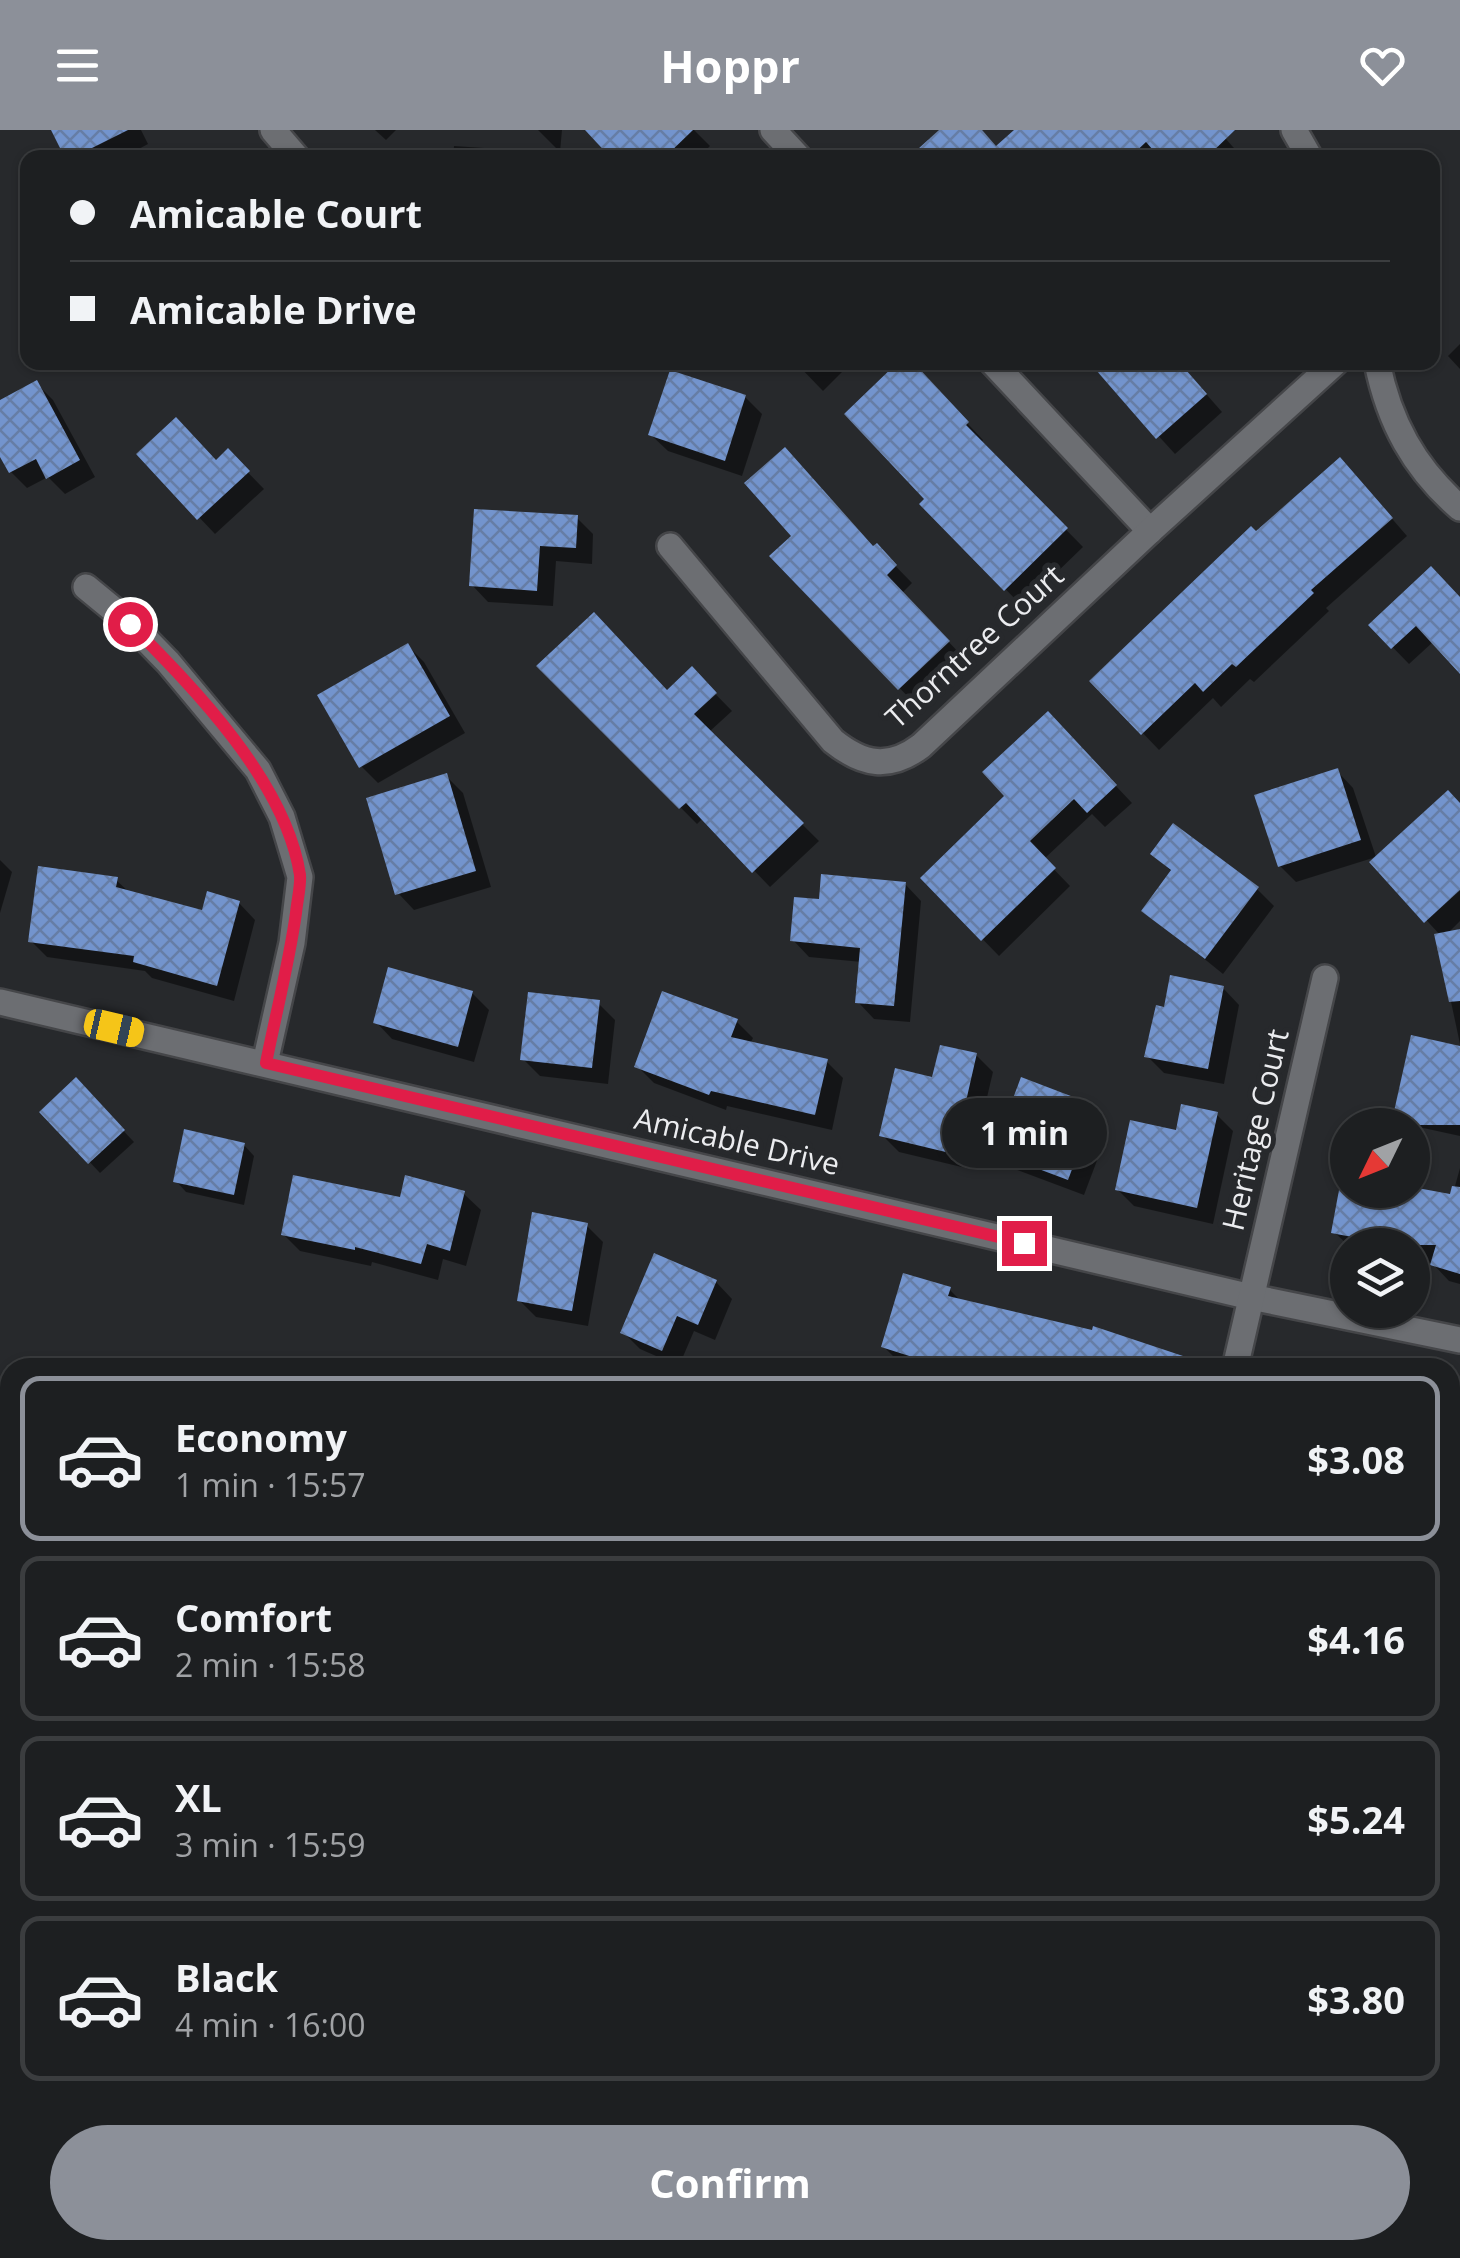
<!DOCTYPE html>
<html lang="en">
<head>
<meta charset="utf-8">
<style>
  :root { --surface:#1d1f21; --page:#25272a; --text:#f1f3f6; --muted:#a0a2a5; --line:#3b3d3f; --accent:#8c9099 }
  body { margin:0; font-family:"Open Sans",sans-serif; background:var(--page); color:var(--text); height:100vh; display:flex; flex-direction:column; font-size:38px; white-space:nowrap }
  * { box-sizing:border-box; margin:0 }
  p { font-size:32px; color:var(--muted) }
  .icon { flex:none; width:55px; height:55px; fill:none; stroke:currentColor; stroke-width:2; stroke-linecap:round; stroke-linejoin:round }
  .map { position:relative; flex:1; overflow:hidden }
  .details { position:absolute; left:0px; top:1228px; width:1460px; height:902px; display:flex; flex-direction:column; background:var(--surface); border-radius:30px 30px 0 0; box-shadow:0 2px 8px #0004,0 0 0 2px var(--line) }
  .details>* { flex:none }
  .banner { position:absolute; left:20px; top:20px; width:1420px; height:220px; border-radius:20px; box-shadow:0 2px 8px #0004,0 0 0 2px var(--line); display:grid; align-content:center; height:220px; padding:0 50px; background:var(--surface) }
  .needle { width:65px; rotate:227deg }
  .fabs { position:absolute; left:1330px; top:978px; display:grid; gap:20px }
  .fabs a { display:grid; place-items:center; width:100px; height:100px; border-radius:50%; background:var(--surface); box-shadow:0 2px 8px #0004,0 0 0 2px var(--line); font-size:50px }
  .end { position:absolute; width:45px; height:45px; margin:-22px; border:12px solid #e11d48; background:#fff; box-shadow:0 0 0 5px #fff }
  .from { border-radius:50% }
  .bubble { position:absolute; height:70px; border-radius:35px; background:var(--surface); box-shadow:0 2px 8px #0004,0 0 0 2px var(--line); font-size:32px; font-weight:700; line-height:70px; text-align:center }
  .car { position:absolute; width:30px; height:60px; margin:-30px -15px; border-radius:12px; box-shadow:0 0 8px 2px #0007; background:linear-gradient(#f5c518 24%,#345 0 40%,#f5c518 0 76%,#345 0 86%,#f5c518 0) }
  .banner b { display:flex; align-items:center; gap:35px; height:95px; font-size:38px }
  .banner b+b { border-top:2px solid var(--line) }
  .banner i { width:25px; height:25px; background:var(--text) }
  ul { padding:18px 0 0; list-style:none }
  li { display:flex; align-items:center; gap:30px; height:165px; margin:0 20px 15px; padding:0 30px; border:5px solid var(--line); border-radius:20px }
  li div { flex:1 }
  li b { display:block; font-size:38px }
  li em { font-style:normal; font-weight:700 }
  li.on { border-color:var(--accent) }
  li>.icon { width:90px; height:90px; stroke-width:1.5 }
  .primary-button { display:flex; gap:20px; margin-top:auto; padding:20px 50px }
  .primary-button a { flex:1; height:115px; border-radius:60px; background:var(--accent); color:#fff; font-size:40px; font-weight:700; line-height:115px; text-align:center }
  header { display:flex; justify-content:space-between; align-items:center; height:130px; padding:0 50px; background:var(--accent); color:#fff; font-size:45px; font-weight:700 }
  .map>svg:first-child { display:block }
</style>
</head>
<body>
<header><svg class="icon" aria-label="menu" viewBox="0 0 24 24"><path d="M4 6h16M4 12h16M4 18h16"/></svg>Hoppr<svg class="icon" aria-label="heart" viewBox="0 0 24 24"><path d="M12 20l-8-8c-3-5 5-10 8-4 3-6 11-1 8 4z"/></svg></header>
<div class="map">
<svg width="1460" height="2128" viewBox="0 0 1460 2128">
  <defs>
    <pattern id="building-cross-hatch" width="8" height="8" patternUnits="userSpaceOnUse" patternTransform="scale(2.5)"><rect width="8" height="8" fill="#7394cd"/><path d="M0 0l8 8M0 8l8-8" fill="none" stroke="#667da5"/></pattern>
  </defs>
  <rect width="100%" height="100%" fill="#27292c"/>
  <g fill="#0007">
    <path d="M54,0H141L148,14L122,28H68Z"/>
    <path d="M375,0H396L386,10Z"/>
    <path d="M538,0H562L560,22Z"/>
    <path d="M589,0H694L710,16L698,28H614Z"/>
    <path d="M1069,0H1218L1241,26L1094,28Z"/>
    <path d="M454,16L543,22L548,28H453Z"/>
    <path d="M1460,214V239L1448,226Z"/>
    <path d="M795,232H852L823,261Z"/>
    <path d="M1091,232H1178L1222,282L1175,324Z"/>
    <path d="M1239,232H1270L1247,240Z"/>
    <path d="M922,245L983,310L981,313L1083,417L1022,476L923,374L928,369Z"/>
    <path d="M36,253L53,270L95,347L65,364L48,347L27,358L11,342L0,322V273Z"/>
    <path d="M745,267L762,284L742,346L668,321L651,305Z"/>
    <path d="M228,322L264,359L215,404L139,324L216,333Z"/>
    <path d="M1356,347L1407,406L1326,478L1329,481L1254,552L1250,549L1221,577L1213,568L1159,620L1093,551L1256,404Z"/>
    <path d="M577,388L593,404L592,434L556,431L553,476L488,472L472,455Z"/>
    <path d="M877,417L912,453L902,463L965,529L916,575L772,426Z"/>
    <path d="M1460,470V540L1433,512L1409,534L1371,495Z"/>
    <path d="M408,516L424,532L465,603L378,653L361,636Z"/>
    <path d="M540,536L668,563L692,540L732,581L709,602L819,711L770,757L703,688L697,694Z"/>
    <path d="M1064,601L1132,673L1105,697L1092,684L1044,729L1070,756L999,826L923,748L1008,666Z"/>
    <path d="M1337,641L1353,658L1376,727L1296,752L1280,736Z"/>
    <path d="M446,646L463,663L491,757L414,780L398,763Z"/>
    <path d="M1460,676V791L1446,805L1460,802V914L1437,806H1441L1373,732Z"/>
    <path d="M1153,724L1257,759L1274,776L1223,844L1144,780L1172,742Z"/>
    <path d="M0,730L12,742L0,783Z"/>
    <path d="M116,750L130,763L204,783L239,773L255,790L234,871L152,848L145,841L47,827L31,811Z"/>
    <path d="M905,754L921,771L910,892L874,889L858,872L862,832L809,827L793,810L821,772Z"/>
    <path d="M1223,858L1239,875L1224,954L1164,943L1147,926L1166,880Z"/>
    <path d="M472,863L489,880L474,932L392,909L376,892Z"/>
    <path d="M598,873L615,890L608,954L540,946L523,929Z"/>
    <path d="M736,891L753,908L750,914L826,931L843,948L832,1000L727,976L726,980L654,953L637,936Z"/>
    <path d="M1460,918V1006L1414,996L1397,980Z"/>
    <path d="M976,925L993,942L970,1039L899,1022L882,1005L934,950Z"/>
    <path d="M76,951L134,1012L100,1043L43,982Z"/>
    <path d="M1075,971L1107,1004L1084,1065L1012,1038L995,1021Z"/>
    <path d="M1217,985L1233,1001L1213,1094L1134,1076L1118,1060L1177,1003Z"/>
    <path d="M244,1015L254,1026L244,1075L186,1062L176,1051Z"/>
    <path d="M1348,1031V1060L1452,1067L1460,1038V1154L1449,1151L1433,1134L1412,1130V1115H1348L1334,1102Z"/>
    <path d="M464,1064L481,1080L466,1136L443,1129L438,1150L372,1132L371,1136L300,1121L283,1104L401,1069Z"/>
    <path d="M586,1095L603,1112L588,1196L536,1187L519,1170Z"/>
    <path d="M716,1152L732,1169L715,1210L694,1201L679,1236L640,1219L623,1202Z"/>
    <path d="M949,1159L962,1172L1195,1238H917L899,1232L884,1217Z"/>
    <path d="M1454,1280L1460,1282V1382L1450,1379V1293Z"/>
    <path d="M1450,1636L1460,1644V1699L1450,1697Z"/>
    <path d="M10,1755V1846L0,1842V1778Z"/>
    <path d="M1450,1873L1460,1876V1948L1450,1945Z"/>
    <path d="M10,2039V2070L4,2064Z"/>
    <path d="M1450,2094L1460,2098V2128H1364L1367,2120H1450Z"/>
    <path d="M215,2120H414L411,2128H236Z"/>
    <path d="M430,2120H629L637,2128H429Z"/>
    <path d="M1233,2120H1256L1254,2127Z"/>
  </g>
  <g fill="url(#building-cross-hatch)">
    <path d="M51,0H128L72,28H65Z"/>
    <path d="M585,0H693L664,28H611Z"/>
    <path d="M939,0H982L996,16L1014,0H1235L1206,28H1160L1146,12L1129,28H908Z"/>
    <path d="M898,232H913L969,292L966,295L1068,398L1004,461L919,374L924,369L844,284Z"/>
    <path d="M1089,232H1179L1207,264L1156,309Z"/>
    <path d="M670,240L746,265L725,331L648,305Z"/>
    <path d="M37,250L80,330L46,349L36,329L9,343L0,327V270Z"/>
    <path d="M176,287L216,330L228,318L250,341L197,390L136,324Z"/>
    <path d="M785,317L873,416L877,413L897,435L887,445L950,511L898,560L769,426L791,406L744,353Z"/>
    <path d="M1340,327L1393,388L1311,460L1314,463L1236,537L1232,534L1203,562L1195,553L1141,605L1089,551L1251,396L1256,401Z"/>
    <path d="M474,379L578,385L576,418L540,416L537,461L469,456Z"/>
    <path d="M1431,436L1460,467V544L1416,496L1391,519L1368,495Z"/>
    <path d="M594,482L667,560L692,536L717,563L694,584L804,693L752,743L686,673L679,679L536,536Z"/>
    <path d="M408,513L450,586L359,638L317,565Z"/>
    <path d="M1048,581L1117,655L1087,683L1074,669L1030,711L1056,738L981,811L920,748L1004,666L982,642Z"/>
    <path d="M1338,638L1361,710L1278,737L1254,665Z"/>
    <path d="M447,643L476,741L395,765L366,668Z"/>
    <path d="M1448,660L1460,673V760L1424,793L1369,732Z"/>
    <path d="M1173,693L1259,757L1205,829L1141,781L1171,740L1150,724Z"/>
    <path d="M38,736L118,747L116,757L202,780L207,761L240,771L217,856L133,832L134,826L28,812Z"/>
    <path d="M821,744L906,752L894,876L855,873L860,818L790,811L794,767L819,769Z"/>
    <path d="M1460,799V871L1449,872L1434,804Z"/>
    <path d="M388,837L473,861L458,917L373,893Z"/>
    <path d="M1170,845L1224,856L1208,939L1144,927L1156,875L1164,877Z"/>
    <path d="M662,861L738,889L731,907L828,929L815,985L711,961L709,965L634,937Z"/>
    <path d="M528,862L600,870L592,938L520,930Z"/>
    <path d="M1411,905L1460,916V995H1391Z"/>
    <path d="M940,915L977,923L954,1024L879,1006L895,938L932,947Z"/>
    <path d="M76,947L125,1000L88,1034L39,982Z"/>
    <path d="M1021,947L1076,968L1072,978L1092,986L1068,1050L993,1022Z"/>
    <path d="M1181,974L1218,982L1197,1078L1115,1060L1130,990L1176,1000Z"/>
    <path d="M184,999L245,1013L234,1065L173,1052Z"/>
    <path d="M293,1045L400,1067L405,1045L465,1061L450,1121L427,1114L421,1134L355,1117V1120L281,1105Z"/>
    <path d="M1452,1056L1460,1057V1144L1430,1135L1436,1115H1395L1331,1103L1339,1060H1412V1057L1450,1064Z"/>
    <path d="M532,1082L588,1093L572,1181L517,1171Z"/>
    <path d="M654,1123L717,1150L698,1195L677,1186L662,1221L620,1203Z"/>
    <path d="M903,1143L951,1157L948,1166L1092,1200L1093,1196L1204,1233L1203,1238H947L881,1217Z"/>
  </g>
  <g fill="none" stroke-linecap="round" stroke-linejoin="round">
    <defs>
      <g id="minor">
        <path d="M273,0L297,28"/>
        <path d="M773,0L799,28"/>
        <path d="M1294,0L1310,28"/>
        <path d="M992,232L1150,401"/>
        <path d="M1377,232C1389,292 1414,338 1460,378"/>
        <path d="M670,416L833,611C863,635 889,640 921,616L1150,401L1336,232"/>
        <path d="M86,457L131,494L168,532L258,640L282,687L300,747L292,813L265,933"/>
        <path d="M0,872L1251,1167L1460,1210"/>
        <path d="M1235,1238L1325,848"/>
        <path d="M0,1438L10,1440"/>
        <path d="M1450,1768L1460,1771"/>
        <path d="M0,1893L10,1895"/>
        <path d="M988,2120L1023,2128"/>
      </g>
    </defs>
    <use href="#minor" stroke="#454649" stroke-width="30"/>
    <use href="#minor" stroke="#6c6e72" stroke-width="25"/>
  </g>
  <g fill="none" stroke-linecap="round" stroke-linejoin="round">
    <path stroke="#e11d48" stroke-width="12" d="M130,494C194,558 286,652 300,745C301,756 297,771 296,783C289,833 276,883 266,933L1024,1113"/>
  </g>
  <g text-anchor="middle" stroke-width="10" stroke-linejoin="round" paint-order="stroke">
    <g font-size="30" fill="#ebecef" stroke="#27292c">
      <text transform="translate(975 517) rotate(-42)" y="10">Thorntree Court</text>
      <text transform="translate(1256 1000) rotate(-77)" y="10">Heritage Court</text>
      <text transform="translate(737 1012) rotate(13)" y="10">Amicable Drive</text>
    </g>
  </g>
</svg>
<div class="fabs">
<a><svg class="needle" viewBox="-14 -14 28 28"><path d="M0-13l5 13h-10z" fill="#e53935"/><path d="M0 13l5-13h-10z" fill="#a0a2a5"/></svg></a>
<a><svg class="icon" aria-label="layers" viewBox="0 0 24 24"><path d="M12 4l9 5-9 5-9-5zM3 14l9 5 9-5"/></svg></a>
</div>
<i class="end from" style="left:130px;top:494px"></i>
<i class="end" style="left:1024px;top:1113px"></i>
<div class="bubble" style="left:942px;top:968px;width:165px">1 min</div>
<i class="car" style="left:114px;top:898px;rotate:103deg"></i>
<div class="banner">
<b><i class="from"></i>Amicable Court</b>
<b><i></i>Amicable Drive</b>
</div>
<section class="details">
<ul>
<li class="on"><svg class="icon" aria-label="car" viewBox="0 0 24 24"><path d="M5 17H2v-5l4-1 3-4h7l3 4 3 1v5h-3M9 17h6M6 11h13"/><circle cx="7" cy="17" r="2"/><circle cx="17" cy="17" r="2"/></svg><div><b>Economy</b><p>1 min · 15:57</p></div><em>$3.08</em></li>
<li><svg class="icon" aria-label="car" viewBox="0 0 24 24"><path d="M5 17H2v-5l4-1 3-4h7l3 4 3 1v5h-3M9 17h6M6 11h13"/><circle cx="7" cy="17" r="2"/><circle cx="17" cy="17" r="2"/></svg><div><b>Comfort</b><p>2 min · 15:58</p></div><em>$4.16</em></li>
<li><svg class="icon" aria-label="car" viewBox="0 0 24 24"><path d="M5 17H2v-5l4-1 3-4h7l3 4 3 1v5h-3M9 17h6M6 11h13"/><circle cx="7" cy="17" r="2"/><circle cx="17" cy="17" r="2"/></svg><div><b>XL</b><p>3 min · 15:59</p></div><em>$5.24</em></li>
<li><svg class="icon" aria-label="car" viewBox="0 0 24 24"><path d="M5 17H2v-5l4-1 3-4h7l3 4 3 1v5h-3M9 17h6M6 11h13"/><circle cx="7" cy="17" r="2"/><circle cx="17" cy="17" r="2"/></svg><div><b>Black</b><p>4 min · 16:00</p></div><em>$3.80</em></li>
</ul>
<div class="primary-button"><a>Confirm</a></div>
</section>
</div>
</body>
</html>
